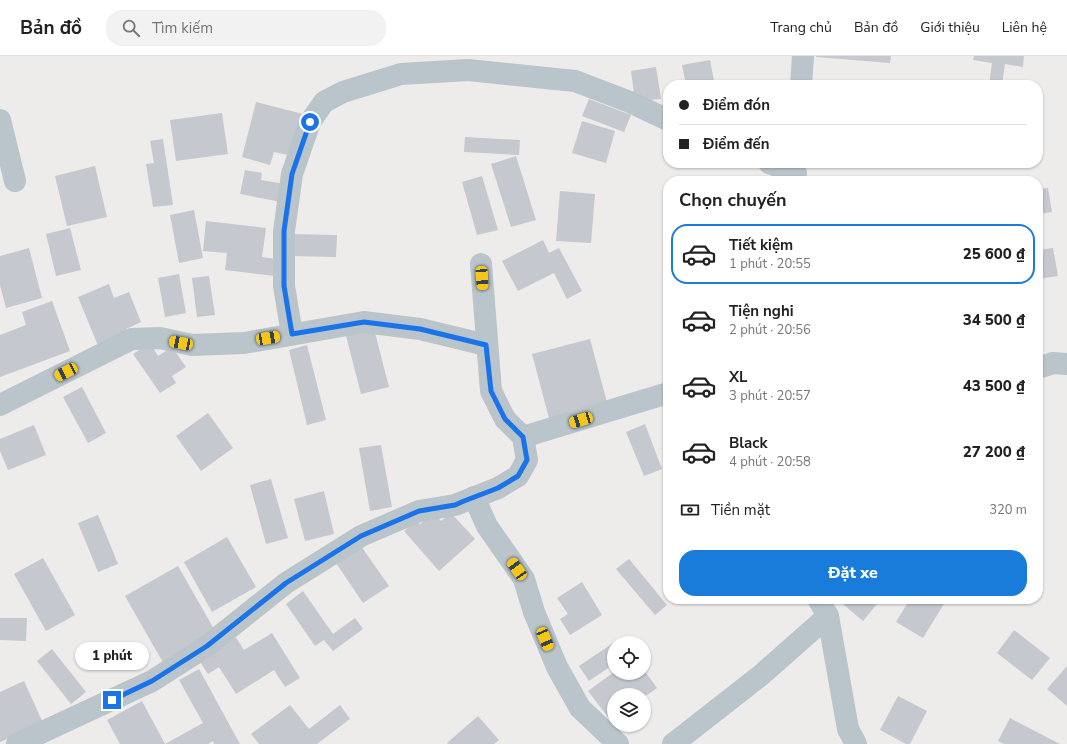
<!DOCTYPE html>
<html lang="vi">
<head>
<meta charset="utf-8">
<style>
  :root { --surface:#fff; --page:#f2f2f2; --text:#222; --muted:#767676; --line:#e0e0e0; --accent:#197cda }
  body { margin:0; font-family:"Nunito Sans",sans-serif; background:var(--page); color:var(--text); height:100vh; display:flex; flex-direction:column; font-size:15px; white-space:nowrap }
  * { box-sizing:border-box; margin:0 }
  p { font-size:13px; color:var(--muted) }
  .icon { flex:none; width:22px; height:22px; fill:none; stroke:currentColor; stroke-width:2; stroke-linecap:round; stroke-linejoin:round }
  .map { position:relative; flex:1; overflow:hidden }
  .side { position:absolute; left:663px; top:120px; width:380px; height:428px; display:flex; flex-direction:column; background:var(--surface); border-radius:16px; box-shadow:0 1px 3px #0004 }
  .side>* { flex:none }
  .top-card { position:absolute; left:663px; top:24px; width:380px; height:88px; border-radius:16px; box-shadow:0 1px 3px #0004; display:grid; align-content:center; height:88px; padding:0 16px; background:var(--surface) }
  .fabs { position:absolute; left:607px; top:580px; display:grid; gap:8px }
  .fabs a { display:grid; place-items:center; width:44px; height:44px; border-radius:50%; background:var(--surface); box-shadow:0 1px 3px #0004; font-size:20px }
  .end { position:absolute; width:18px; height:18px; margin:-9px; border:5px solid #1a73e8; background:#fff; box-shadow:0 0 0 2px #fff }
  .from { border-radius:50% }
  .bubble { position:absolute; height:28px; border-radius:14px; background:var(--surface); box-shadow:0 1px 3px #0004; font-size:13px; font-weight:800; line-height:28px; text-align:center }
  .car { position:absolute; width:12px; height:24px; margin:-12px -6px; border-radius:5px; box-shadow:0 0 3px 1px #0007; background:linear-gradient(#f5c518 24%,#345 0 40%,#f5c518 0 76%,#345 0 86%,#f5c518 0) }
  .top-card b { display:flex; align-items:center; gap:14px; height:38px; font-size:15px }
  .top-card b+b { border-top:1px solid var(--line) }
  .top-card i { width:10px; height:10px; background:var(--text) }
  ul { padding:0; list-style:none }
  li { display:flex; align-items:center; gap:12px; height:60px; margin:0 8px 6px; padding:0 8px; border:2px solid transparent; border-radius:16px }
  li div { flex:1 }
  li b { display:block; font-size:15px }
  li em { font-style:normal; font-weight:800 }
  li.current { border-color:var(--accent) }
  li>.icon { width:36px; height:36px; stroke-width:1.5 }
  h2 { padding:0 16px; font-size:18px; line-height:48px }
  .pay { display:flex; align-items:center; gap:10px; height:44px; padding:0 16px; font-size:15px }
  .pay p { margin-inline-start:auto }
  .action { display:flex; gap:8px; margin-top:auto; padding:8px 16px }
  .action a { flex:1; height:46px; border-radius:16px; background:var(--accent); color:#fff; font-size:16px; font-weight:800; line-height:46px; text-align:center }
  header { display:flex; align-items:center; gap:24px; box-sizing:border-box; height:56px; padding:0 20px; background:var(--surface); border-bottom:1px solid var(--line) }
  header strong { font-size:19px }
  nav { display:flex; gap:22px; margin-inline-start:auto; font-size:14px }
  .search { width:280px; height:36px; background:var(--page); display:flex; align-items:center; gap:10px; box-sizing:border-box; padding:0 14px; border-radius:16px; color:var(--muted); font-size:15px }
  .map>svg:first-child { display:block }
</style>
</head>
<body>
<header>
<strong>Bản đồ</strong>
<div class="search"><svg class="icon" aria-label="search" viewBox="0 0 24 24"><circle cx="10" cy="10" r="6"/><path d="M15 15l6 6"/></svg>Tìm kiếm</div>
<nav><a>Trang chủ</a><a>Bản đồ</a><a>Giới thiệu</a><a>Liên hệ</a></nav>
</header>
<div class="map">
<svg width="1067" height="688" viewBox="0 0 1067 688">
  <rect width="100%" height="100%" fill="#eeebeb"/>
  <g fill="#c5c8ce">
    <path d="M816,0H891L890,7L816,1Z"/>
    <path d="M974,0H1024L1023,11L1005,8L1002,29H989L992,7L973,4Z"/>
    <path d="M710,4L714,25L704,27L705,29H686L682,9Z"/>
    <path d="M656,11L661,43L635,45L631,15Z"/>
    <path d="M874,26V29H842V28Z"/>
    <path d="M589,43L631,59L624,76L582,60Z"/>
    <path d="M256,46L303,58L292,100L274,96L270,109L242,101Z"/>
    <path d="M222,57L228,98L176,105L170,64Z"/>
    <path d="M582,65L615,75L606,107L572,97Z"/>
    <path d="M465,81L520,84L519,99L464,96Z"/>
    <path d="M163,83L173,149L153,151L146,108L154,107L150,85Z"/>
    <path d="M516,100L536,164L511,171L491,108Z"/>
    <path d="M95,110L107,161L67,170L55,120Z"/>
    <path d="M245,114L262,117L261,124L285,128L281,146L240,138Z"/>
    <path d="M482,120L498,174L477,179L462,126Z"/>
    <path d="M1048,132L1052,156L1038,158V133Z"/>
    <path d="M560,135L595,138L591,187L556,185Z"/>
    <path d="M194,154L203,202L179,207L170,159Z"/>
    <path d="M206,165L266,172L262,201L276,203L275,220L225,214L227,197L203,195Z"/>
    <path d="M70,172L81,214L56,220L46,178Z"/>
    <path d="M289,178L337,179L336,201L289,200Z"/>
    <path d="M543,184L549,197L559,192L582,235L567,243L554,217L518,235L502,205Z"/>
    <path d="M29,192L42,242L6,252L0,229V200Z"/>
    <path d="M1053,192L1058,220L1038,223V194Z"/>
    <path d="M179,218L186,257L165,261L158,222Z"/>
    <path d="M209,220L215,259L197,261L192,222Z"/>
    <path d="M109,228L114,242L129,236L141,266L126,273L130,280L99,292L78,241Z"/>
    <path d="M52,245L70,295L0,321V279L26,269L22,256Z"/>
    <path d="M373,269L389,331L361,338L345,276Z"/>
    <path d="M590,283L608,350L550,366L532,298Z"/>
    <path d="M150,287L158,300L172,291L186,311L172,320L176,327L160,337L133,298Z"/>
    <path d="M307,289L326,364L307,369L289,294Z"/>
    <path d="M82,331L106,377L88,387L63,341Z"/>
    <path d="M208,357L233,392L201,415L176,380Z"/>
    <path d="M645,368L662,413L644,420L626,376Z"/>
    <path d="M34,369L46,399L8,414L0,395V383Z"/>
    <path d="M381,389L392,451L370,455L359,392Z"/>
    <path d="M271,423L288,482L266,488L250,429Z"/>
    <path d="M324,435L334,478L305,485L294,443Z"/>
    <path d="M433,456L441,465L451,457L475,483L439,515L404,475L417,464L420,468Z"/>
    <path d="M98,459L118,508L98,516L78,467Z"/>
    <path d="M227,481L256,531L212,556L184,506Z"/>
    <path d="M361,490L389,530L363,547L336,507Z"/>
    <path d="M43,502L75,559L46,575L14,518Z"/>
    <path d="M629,503L667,549L655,559L616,513Z"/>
    <path d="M178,510L218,580L165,610L125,540Z"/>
    <path d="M582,526L602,559L570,579L560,563L568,558L557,542Z"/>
    <path d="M303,535L333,578L355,562L363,573L333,595L324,584L315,590L286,548Z"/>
    <path d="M837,543H881L863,565Z"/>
    <path d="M910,543H947L923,582L896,566Z"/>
    <path d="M0,562H27L26,585L0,584Z"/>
    <path d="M1014,574L1050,602L1032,624L997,597Z"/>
    <path d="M272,577L300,622L285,631L274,614L236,638L219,611L208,618L198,603L235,580L244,594Z"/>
    <path d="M622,581L626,587H614V608L589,625L579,610Z"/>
    <path d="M52,593L86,636L71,648L37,605Z"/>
    <path d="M1067,610V650L1047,633Z"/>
    <path d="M199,613L240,688H214L213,685L208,688H120L107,664L142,645L165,688L203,667L179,624Z"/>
    <path d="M644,614L657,632L644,641V639H614V663L611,665L588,635L614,616L644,617Z"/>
    <path d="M24,625L43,667L0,686V636Z"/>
    <path d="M898,640L927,655L910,688H906L880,674Z"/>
    <path d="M290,649L309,673L340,649L350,663L317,688H259L251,678Z"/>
    <path d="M478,660L499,684L494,688H448L447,687Z"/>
    <path d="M1010,662L1033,674L1060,688H1004L998,685Z"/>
  </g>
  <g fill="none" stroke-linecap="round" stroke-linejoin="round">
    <g stroke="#b9c4cb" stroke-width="22">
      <path d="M801,29L803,0"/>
      <path d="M0,64L15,125"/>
      <path d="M769,107L796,117"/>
      <path d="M292,278L284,230V175L292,118L310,66L324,46L343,36L401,18L468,14L575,25L630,46L668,64"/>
      <path d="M1038,312L1053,307L1067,308"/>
      <path d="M0,349L132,283L160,282L192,289L244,287L364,266L420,273L486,289"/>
      <path d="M523,381L668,337"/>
      <path d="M474,441L487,470L524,523L534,556L557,611L580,652L618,688"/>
      <path d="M818,543L828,560L848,673L856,688"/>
      <path d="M17,688L152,625L207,590L286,527L361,480L419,455L455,449L498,432L518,420L527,404L523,381L505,363L491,335L481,208"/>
      <path d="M673,688L760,620L828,560"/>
    </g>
  </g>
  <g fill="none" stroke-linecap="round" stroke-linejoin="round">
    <path stroke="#1a73e8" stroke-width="5" d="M112,644L152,625L207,590L286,527L361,480L419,455L455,449L464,445L498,432L518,420L527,404L523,381L505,363L491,335L486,289L420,273L364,266L292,278L284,230V175L292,118L310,66"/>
  </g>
</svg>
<div class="fabs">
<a><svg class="icon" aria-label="locate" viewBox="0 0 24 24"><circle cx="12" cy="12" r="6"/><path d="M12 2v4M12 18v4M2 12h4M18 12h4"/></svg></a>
<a><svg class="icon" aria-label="layers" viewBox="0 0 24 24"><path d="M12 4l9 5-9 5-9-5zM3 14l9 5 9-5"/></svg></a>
</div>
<i class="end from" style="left:310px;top:66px"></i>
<i class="end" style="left:112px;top:644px"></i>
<div class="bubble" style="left:75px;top:586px;width:74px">1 phút</div>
<i class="car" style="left:482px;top:222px;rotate:176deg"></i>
<i class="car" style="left:268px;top:282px;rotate:80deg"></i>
<i class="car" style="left:181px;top:287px;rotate:281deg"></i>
<i class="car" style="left:66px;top:316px;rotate:243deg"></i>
<i class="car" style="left:581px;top:364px;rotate:253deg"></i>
<i class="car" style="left:517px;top:513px;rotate:325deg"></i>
<i class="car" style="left:545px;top:583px;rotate:157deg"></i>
<div class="top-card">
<b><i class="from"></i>Điểm đón</b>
<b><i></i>Điểm đến</b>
</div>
<section class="side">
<h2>Chọn chuyến</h2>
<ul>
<li class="current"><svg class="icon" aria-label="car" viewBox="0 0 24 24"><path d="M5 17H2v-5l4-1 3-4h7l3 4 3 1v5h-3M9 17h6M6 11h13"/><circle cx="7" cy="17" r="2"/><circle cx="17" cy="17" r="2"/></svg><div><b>Tiết kiệm</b><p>1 phút · 20:55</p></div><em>25 600 ₫</em></li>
<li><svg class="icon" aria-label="car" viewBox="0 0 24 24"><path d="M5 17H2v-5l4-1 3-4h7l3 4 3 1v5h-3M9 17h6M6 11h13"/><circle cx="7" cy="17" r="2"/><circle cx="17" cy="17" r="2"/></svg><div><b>Tiện nghi</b><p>2 phút · 20:56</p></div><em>34 500 ₫</em></li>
<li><svg class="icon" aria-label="car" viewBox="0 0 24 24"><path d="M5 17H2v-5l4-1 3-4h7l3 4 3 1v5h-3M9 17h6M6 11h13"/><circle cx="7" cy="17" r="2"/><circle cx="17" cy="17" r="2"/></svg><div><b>XL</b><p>3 phút · 20:57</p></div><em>43 500 ₫</em></li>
<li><svg class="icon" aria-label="car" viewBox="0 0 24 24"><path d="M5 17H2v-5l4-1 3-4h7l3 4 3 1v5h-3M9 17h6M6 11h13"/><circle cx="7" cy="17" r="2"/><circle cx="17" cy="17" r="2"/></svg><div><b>Black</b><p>4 phút · 20:58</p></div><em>27 200 ₫</em></li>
</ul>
<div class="pay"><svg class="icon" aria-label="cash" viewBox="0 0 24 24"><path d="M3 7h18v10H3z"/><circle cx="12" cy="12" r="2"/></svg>Tiền mặt<p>320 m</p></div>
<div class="action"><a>Đặt xe</a></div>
</section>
</div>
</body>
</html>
